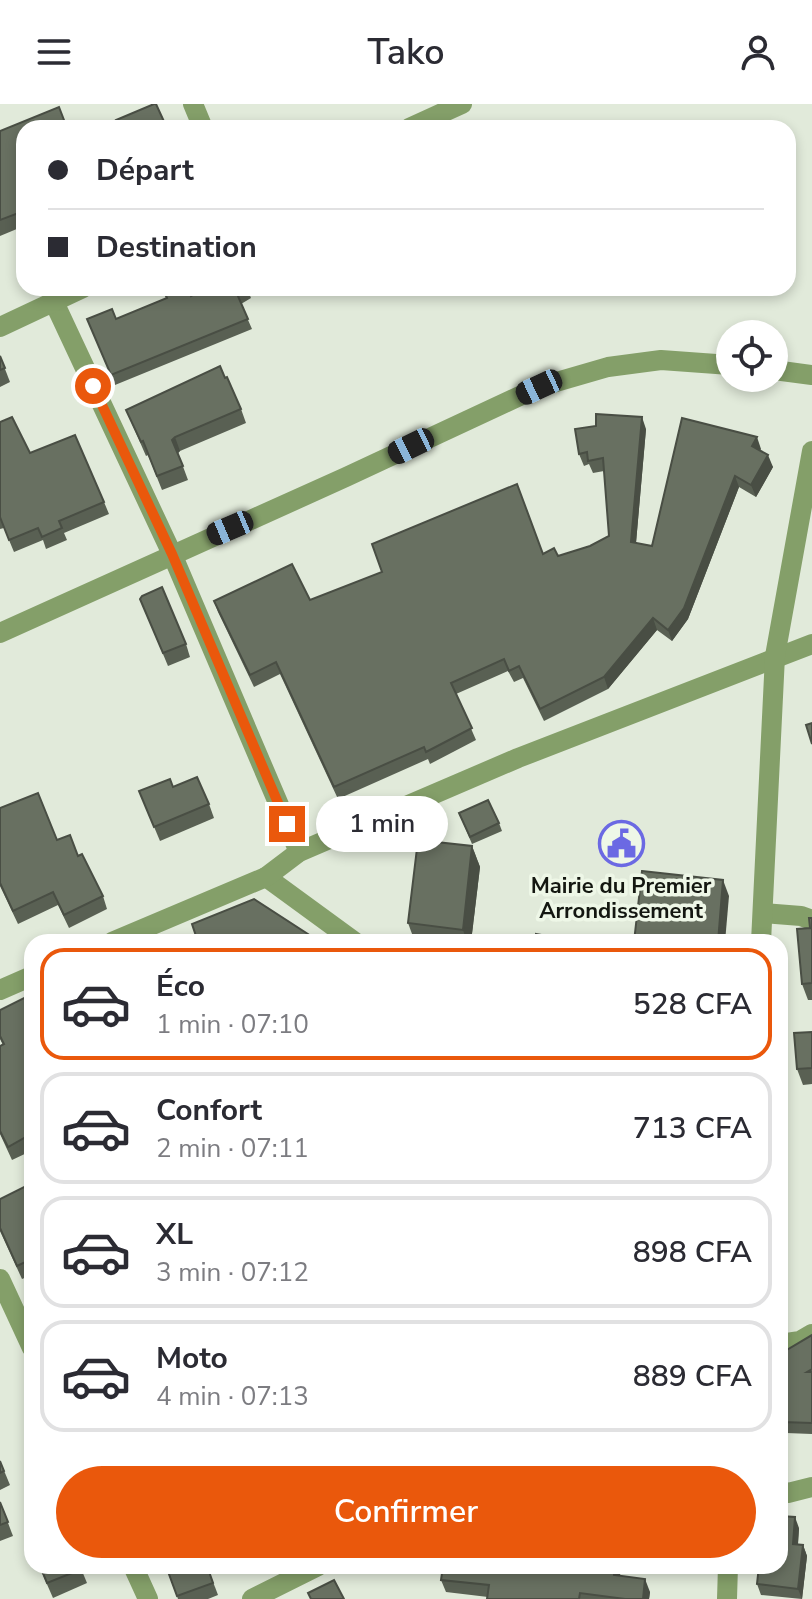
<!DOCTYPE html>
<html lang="fr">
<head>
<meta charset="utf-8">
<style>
  :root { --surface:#fff; --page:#f2f2f3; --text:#2b2b33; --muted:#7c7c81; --line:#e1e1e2; --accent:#ea580c }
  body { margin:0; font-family:"Nunito Sans",sans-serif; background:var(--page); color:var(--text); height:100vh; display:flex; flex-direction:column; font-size:30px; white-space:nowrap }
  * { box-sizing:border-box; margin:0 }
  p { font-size:26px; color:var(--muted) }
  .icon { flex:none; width:44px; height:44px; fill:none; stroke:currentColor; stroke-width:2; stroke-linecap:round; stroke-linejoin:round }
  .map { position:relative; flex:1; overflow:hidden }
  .drawer { position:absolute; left:24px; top:830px; width:764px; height:640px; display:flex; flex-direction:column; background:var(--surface); border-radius:24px; box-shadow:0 4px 12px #0003 }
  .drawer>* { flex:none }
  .guide { position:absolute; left:16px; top:16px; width:780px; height:176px; border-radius:24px; box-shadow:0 4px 12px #0003; display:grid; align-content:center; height:176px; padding:0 32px; background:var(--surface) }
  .controls { position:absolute; left:716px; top:216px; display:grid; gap:16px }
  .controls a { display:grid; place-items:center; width:72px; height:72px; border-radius:50%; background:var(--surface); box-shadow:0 4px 12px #0003; font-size:40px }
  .end { position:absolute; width:36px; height:36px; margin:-18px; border:10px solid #ea580c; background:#fff; box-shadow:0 0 0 4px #fff }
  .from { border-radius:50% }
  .bubble { position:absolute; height:56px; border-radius:28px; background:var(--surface); box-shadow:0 4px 12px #0003; font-size:26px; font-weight:600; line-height:56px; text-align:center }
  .car { position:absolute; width:24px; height:48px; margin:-24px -12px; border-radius:10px; box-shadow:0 0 6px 2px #0007; background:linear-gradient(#222 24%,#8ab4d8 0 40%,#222 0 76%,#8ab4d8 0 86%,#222 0) }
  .guide b { display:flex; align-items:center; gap:28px; height:76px; font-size:30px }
  .guide b+b { border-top:2px solid var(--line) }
  .guide i { width:20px; height:20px; background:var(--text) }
  ul { padding:14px 0 0; list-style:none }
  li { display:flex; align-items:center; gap:24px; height:112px; margin:0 16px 12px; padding:0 16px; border:4px solid var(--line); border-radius:24px }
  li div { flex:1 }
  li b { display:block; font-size:30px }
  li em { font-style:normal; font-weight:600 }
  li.on { border-color:var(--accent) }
  li>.icon { width:72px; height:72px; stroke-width:1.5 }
  .cta { display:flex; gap:16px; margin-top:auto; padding:16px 32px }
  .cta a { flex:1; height:92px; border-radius:48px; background:var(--accent); color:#fff; font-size:32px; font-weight:600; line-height:92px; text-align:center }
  header { display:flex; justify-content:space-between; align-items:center; height:104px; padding:0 32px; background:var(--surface); font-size:36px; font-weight:600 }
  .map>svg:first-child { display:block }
</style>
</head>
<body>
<header><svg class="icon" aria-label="menu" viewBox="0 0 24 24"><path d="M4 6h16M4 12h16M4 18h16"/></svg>Tako<svg class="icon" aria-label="person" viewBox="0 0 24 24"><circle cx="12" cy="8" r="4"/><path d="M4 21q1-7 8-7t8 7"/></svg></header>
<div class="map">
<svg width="812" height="1495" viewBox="0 0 812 1495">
  <rect width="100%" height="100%" fill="#e1eada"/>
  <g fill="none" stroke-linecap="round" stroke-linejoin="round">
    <g stroke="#849f69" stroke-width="20">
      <path d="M193,0L203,24"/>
      <path d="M409,24L462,0"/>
      <path d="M54,198L172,450L299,748"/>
      <path d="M0,223L83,184"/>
      <path d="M774,266L812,271"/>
      <path d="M0,529L346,373L539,283L608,263L661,256L730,261"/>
      <path d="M266,773L355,838"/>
      <path d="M763,809L801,812L812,816"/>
      <path d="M112,838L266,773L299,748L518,654L812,540"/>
      <path d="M761,838L775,552L812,347"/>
      <path d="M0,886L32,872"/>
      <path d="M0,1175L32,1244"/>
      <path d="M780,1240L800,1237L812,1230"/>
      <path d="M780,1386L788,1389L812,1383"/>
      <path d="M133,1462L148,1495"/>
      <path d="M252,1495L318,1462"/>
      <path d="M727,1495L728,1462"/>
    </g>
  </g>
  <g fill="#596053">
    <path d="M24,24V122L0,132V27Z"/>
    <path d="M247,184L251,194L241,200L252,225L115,281L87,215H116L166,194L191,192Z"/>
    <path d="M0,252L10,278L0,283Z"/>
    <path d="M225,274L241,305L246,319L180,347L178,349L188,376L162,386L148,351L146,352L126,306Z"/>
    <path d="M0,318L30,349L104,398L109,410L64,429L67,436L46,445L43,436L14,448L4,424L0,425Z"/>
    <path d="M646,325L636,439L652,442L761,345L760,346L773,363L756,393L739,383L688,515L672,537L657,526L608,585L544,617L523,574L514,578L508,567L456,590L476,636L430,660L428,655L338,695L280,570L254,583L218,508L214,497L310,496L543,450L558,452L590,442L609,432L604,367L593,369L589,360L584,362L579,350Z"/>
    <path d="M140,495L186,540L190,553L168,562Z"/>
    <path d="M173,683L209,700L214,714L160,737L139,687Z"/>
    <path d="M0,704L57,736L78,752L103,792L107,805L69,824L58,801L18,820L0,782Z"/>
    <path d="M459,709L499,719L502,727L472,740Z"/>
    <path d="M472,742L480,763L471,838H415L408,819Z"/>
    <path d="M812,814V896H808L802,880Z"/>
    <path d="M32,890V1049L31,1047L12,1056L0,1030V942L3,941L0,935V906Z"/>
    <path d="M812,928V980L803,981L797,965Z"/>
    <path d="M32,1079V1171L22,1175L0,1127V1095Z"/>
    <path d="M812,1231V1330L786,1329L782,1318V1296L780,1297V1250Z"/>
    <path d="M0,1357L10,1381L0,1386Z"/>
    <path d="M0,1398L13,1432L0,1437Z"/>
    <path d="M799,1424L798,1441H803L807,1452L802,1495L761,1491L757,1480Z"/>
    <path d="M39,1462H80L87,1479L53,1494Z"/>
    <path d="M166,1462H207L218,1491L208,1495H178Z"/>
    <path d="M443,1462H621L620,1472L650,1488L649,1495H487L488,1493L446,1488L441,1476Z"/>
  </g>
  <g fill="#494e44">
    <path d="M642,313L646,325L635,450L631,438Z"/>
    <path d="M175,333L180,347L177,350L172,336Z"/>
    <path d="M757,333L761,345L756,354L752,342Z"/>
    <path d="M768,351L773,363L756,393L751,381Z"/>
    <path d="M735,372L739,383L688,515L672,537L668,526Z"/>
    <path d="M653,514L657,526L608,585L604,573Z"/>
    <path d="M472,742L480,763L471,838H467L463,826Z"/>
    <path d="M723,776L729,792L725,838H718Z"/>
    <path d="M795,1413L799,1424L797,1451L793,1440Z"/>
    <path d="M803,1441L807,1452L802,1495L798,1485Z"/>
    <path d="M615,1462H621L618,1484L614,1471Z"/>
    <path d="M645,1475L650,1488L649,1495H643Z"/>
  </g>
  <g fill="#687061" stroke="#494e44" stroke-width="2">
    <path d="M154,0H156L167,24H107L118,20L116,16Z"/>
    <path d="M59,3L67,24H24V116L21,108L0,116V27Z"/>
    <path d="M172,184H187L191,192L205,184H247L237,190L248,215L111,271L87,215L112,205L116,215L167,194L164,188Z"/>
    <path d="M0,252L5,264L0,266Z"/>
    <path d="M220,262L225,274L227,273L241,305L175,333L172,336L183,362L157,372L143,337L141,338L126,306Z"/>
    <path d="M596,310L642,313L631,438L652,442L682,314L757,333L752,342L768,351L751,381L735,372L684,504L668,526L653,514L604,573L540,605L519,562L509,567L504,555L451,579L472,624L426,648L424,643L334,683L276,558L250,571L214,497L292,460L310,496L382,468L372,440L517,380L543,450L554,444L558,452L590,442L609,432L603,354L588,357L587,348L579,350L575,325L596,322Z"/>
    <path d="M12,313L30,349L75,331L104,398L59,417L62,424L42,433L38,424L9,436L0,413V318Z"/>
    <path d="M162,483L186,540L163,549L140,495L142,492Z"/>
    <path d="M812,619V640L806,621Z"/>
    <path d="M197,673L209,700L154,723L139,687L170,675L173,683Z"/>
    <path d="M38,689L57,736L70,731L78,752L82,750L103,792L64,811L53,788L13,807L0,779V704Z"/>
    <path d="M488,696L499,719L470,733L459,709Z"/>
    <path d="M418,736L472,742L463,826L408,819Z"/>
    <path d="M642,767L723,776L718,838H634Z"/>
    <path d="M254,795L314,834L311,838H198L192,820Z"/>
    <path d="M809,814H812V879L802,880L797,825L810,824Z"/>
    <path d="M536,830L575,837V838H535Z"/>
    <path d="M32,890V1047L26,1033L8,1043L0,1027V942L4,940L0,932V906Z"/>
    <path d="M812,928V964L797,965L794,929Z"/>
    <path d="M32,1079V1155L17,1162L0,1124V1095Z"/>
    <path d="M812,1231V1265L807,1268H812V1319L782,1318L783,1282L780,1284V1250Z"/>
    <path d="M0,1357L4,1367L0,1369Z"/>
    <path d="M0,1398L8,1418L0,1421Z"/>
    <path d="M780,1412L795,1413L793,1440L803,1441L798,1485L757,1480L759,1462H780Z"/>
    <path d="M40,1462H80L82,1465L47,1479Z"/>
    <path d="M166,1462H207L213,1479L177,1492Z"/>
    <path d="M443,1462H615L614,1471L645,1475L643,1495H625L580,1489L579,1495H487L489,1481L441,1476Z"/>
    <path d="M334,1476L344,1495H311L308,1489Z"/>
  </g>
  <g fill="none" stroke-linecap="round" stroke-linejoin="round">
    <path stroke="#ea580c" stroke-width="10" d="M93,282L172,450L287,720"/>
  </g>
  <defs>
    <symbol id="civic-ring" viewBox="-11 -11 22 22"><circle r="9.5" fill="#eef7e7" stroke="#6b69e3" stroke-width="1.5"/><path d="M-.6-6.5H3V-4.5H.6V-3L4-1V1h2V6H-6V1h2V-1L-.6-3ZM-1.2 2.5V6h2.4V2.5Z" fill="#6b69e3"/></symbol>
  </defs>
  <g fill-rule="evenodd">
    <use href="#civic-ring" x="596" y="714" width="51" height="51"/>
  </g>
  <g text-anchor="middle" stroke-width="7" stroke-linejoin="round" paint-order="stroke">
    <g font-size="22" font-weight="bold" fill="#141711" stroke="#eef7e7">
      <text x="621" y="789">Mairie du Premier<tspan x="621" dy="25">Arrondissement</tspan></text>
    </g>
  </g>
</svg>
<div class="controls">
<a><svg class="icon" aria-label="locate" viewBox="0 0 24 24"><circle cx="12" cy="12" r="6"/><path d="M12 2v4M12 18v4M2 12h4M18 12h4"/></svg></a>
</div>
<i class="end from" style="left:93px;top:282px"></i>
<i class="end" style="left:287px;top:720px"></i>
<div class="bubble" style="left:316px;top:692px;width:132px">1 min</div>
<i class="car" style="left:539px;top:283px;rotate:245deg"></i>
<i class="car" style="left:411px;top:342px;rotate:244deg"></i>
<i class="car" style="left:230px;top:424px;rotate:247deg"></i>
<div class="guide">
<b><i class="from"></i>Départ</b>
<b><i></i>Destination</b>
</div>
<section class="drawer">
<ul>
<li class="on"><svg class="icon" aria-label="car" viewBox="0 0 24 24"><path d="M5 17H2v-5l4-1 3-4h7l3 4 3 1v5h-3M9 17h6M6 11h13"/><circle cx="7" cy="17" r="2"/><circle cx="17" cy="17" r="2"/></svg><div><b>Éco</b><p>1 min · 07:10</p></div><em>528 CFA</em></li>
<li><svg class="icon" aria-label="car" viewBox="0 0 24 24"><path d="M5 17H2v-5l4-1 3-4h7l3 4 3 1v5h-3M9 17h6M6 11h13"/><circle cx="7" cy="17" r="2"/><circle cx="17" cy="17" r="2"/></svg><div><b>Confort</b><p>2 min · 07:11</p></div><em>713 CFA</em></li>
<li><svg class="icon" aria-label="car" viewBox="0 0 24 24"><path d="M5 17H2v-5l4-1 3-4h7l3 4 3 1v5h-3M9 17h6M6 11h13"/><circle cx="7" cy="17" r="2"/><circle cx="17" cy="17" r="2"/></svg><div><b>XL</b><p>3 min · 07:12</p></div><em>898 CFA</em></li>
<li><svg class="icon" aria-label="car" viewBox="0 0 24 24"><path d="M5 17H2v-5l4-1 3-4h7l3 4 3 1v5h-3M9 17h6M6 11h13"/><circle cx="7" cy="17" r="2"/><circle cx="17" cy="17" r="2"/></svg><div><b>Moto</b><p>4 min · 07:13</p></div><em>889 CFA</em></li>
</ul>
<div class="cta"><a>Confirmer</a></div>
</section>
</div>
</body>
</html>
